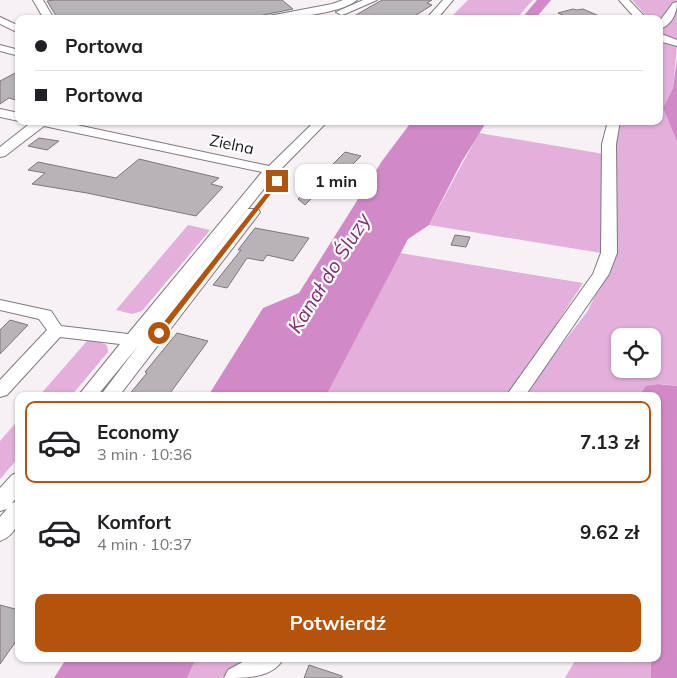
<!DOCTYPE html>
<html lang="pl">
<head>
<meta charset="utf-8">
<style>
  :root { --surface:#fff; --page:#f2f2f2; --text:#202124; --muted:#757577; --line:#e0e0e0; --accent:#b45309 }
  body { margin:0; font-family:Mulish,sans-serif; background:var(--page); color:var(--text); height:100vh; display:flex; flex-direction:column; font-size:19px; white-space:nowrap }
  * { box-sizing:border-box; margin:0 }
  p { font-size:16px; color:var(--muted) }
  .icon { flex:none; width:28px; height:28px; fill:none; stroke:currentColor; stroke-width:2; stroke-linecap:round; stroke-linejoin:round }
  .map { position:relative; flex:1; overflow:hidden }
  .drawer { position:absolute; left:15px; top:392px; width:646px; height:270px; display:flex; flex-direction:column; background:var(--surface); border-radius:10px; box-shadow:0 1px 4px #0004 }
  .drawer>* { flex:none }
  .top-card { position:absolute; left:15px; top:15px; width:648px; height:110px; border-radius:10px; box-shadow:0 1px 4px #0004; display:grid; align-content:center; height:110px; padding:0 20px; background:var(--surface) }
  .tools { position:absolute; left:611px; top:328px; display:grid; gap:10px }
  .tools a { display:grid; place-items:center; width:50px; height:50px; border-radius:10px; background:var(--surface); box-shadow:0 1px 4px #0004; font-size:25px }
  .end { position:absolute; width:22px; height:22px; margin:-11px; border:6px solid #b45309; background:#fff; box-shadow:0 0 0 2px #fff }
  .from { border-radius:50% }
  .bubble { position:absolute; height:35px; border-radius:10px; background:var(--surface); box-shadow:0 1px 4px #0004; font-size:16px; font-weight:700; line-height:35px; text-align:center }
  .top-card b { display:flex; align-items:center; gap:18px; height:48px; font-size:19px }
  .top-card b+b { border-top:1px solid var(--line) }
  .top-card i { width:12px; height:12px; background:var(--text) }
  ul { padding:9px 0 0; list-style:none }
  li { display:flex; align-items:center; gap:15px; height:82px; margin:0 10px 8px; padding:0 10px; border:2px solid transparent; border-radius:10px }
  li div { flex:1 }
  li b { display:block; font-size:19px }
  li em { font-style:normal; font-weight:700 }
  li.on { border-color:var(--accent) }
  li>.icon { width:45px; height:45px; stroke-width:1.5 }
  .button { display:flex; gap:10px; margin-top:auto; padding:10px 20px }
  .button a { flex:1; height:58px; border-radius:10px; background:var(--accent); color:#fff; font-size:20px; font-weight:700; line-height:58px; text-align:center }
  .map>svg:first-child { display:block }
</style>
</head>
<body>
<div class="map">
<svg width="677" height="678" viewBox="0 0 677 678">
  <rect width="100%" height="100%" fill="#f7f1f6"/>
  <g fill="#e3afdb" fill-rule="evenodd">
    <path d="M468,0H533L516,19H449Z"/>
    <path d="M632,0H677V40L662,33L659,30V19H649Z"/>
    <path d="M662,43L677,46L673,88L663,108L677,142V386C660,383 649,381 639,396H522L587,312L616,254L615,142L619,121H659V80L663,65L659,63V51ZM620,336H652V369H620Z"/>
    <path d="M479,133L604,154L601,253L429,225Z"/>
    <path d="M188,225L210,230L142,311L132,314L116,310Z"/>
    <path d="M400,253L583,283L523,375L506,396H326Z"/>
    <path d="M94,340L107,345L108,352L71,396H39L87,341Z"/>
    <path d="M19,419V457L0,479V441Z"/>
    <path d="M196,659H253L221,678H187Z"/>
    <path d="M576,659H651V678H565Z"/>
  </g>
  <g fill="#d189c7">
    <path d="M537,0H551L535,19H521Z"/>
    <path d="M677,59V142L663,108L673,88Z"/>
    <path d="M412,121H487L461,163L429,225L408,239L326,396H208L263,308L299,293L382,161Z"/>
    <path d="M658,384L677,386V678H651V659H658V396H639L646,386Z"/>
    <path d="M66,659H196L187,678H54Z"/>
  </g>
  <g fill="#b8b3b7" stroke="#7c777b">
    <path d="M54,0H282L293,9L244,19H58L47,1Z"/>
    <path d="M382,0H432L427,3L432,5L410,19H349Z"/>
    <path d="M573,9L577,10L583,9L606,19H558V16L563,15L558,13Z"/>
    <path d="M19,71V101L9,98L0,104V81Z"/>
    <path d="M39,138L59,141L47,150L28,146Z"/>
    <path d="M345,152L361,156L348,169L332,165Z"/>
    <path d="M139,159L219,178L211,184L223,187L196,216L87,193L32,184L45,173L28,170L38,162L116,178Z"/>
    <path d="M326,168L338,171L305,205L298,199L312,185L310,184Z"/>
    <path d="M255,228L309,238L293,261L267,255L263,261L247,258L227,288L213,285L241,250H238Z"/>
    <path d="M455,235L470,237L466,247L451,245Z"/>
    <path d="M10,320L28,325L0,354V330Z"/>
    <path d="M177,333L208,341L168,396H128L147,373L145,372Z"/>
    <path d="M0,605L19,610V637L0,664Z"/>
    <path d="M309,665L342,676V678H304Z"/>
  </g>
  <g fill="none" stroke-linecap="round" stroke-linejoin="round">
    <defs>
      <g id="minor">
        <path d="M33,0H43L54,19H44Z"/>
        <path d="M343,0H357C341,14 285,19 264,19L269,16L332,4Z"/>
        <path d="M363,0H377L345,14L341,15L336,12Z"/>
        <path d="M443,0H453L437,19H426Z"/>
        <path d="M619,0H629L647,19H636Z"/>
        <path d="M677,2C677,14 671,26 659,29V22L673,3Z"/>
        <path d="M0,17L19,26V33L0,24Z"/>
        <path d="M659,33L677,40V46L659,41Z"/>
        <path d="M0,45L19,50V56L0,51Z"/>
        <path d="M0,109L19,113V121L0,117Z"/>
        <path d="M33,121H58L269,166L315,121H328L282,168L287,172L285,175H275L145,337L248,209H258L260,212L258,215L119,396H100L138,346L97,396H78L120,344L60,337L7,395L0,397V380L47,330L39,319L0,310V300L51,311L61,326L128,334L262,172L44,126L5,156L0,157V147Z"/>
        <path d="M608,121H620L616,144L617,253L609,274L525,396H506L593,274L601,253L602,144Z"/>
        <path d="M19,472V495L12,503L19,501C19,518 19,534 0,541V517L7,509L0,511V488L12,475Z"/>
        <path d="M248,659H283C273,678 246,678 224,678L228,670Z"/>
      </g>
    </defs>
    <use href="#minor" stroke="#7f7a7e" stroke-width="2"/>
    <use href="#minor" fill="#fff" fill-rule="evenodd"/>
  </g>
  <path fill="#b45309" d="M277,179L280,181V182L161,335H156V332Z"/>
  <g text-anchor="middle" stroke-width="4.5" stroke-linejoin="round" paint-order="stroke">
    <g font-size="16" fill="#181617" stroke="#fff">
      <text transform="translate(232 144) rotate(12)" y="6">Zielna</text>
    </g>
    <g font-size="20" font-style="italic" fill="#802b77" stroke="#fff">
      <text transform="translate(329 273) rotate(-58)" y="7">Kanał do Śluzy</text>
    </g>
  </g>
</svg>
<div class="tools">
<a><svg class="icon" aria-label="locate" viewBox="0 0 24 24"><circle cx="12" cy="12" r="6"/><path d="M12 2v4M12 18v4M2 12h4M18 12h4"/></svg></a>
</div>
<i class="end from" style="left:159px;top:333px"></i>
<i class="end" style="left:277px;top:181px"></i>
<div class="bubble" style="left:295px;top:164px;width:82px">1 min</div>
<div class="top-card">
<b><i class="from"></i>Portowa</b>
<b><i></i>Portowa</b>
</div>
<section class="drawer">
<ul>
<li class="on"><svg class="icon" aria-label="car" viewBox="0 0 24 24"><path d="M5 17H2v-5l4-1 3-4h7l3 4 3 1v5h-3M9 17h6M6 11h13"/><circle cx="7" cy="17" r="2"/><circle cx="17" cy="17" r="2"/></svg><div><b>Economy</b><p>3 min · 10:36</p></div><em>7.13 zł</em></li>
<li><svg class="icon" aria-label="car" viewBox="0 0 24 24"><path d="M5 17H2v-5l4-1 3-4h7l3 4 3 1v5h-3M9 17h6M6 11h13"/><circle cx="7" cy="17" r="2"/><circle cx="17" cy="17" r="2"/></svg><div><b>Komfort</b><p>4 min · 10:37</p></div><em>9.62 zł</em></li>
</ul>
<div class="button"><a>Potwierdź</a></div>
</section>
</div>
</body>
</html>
